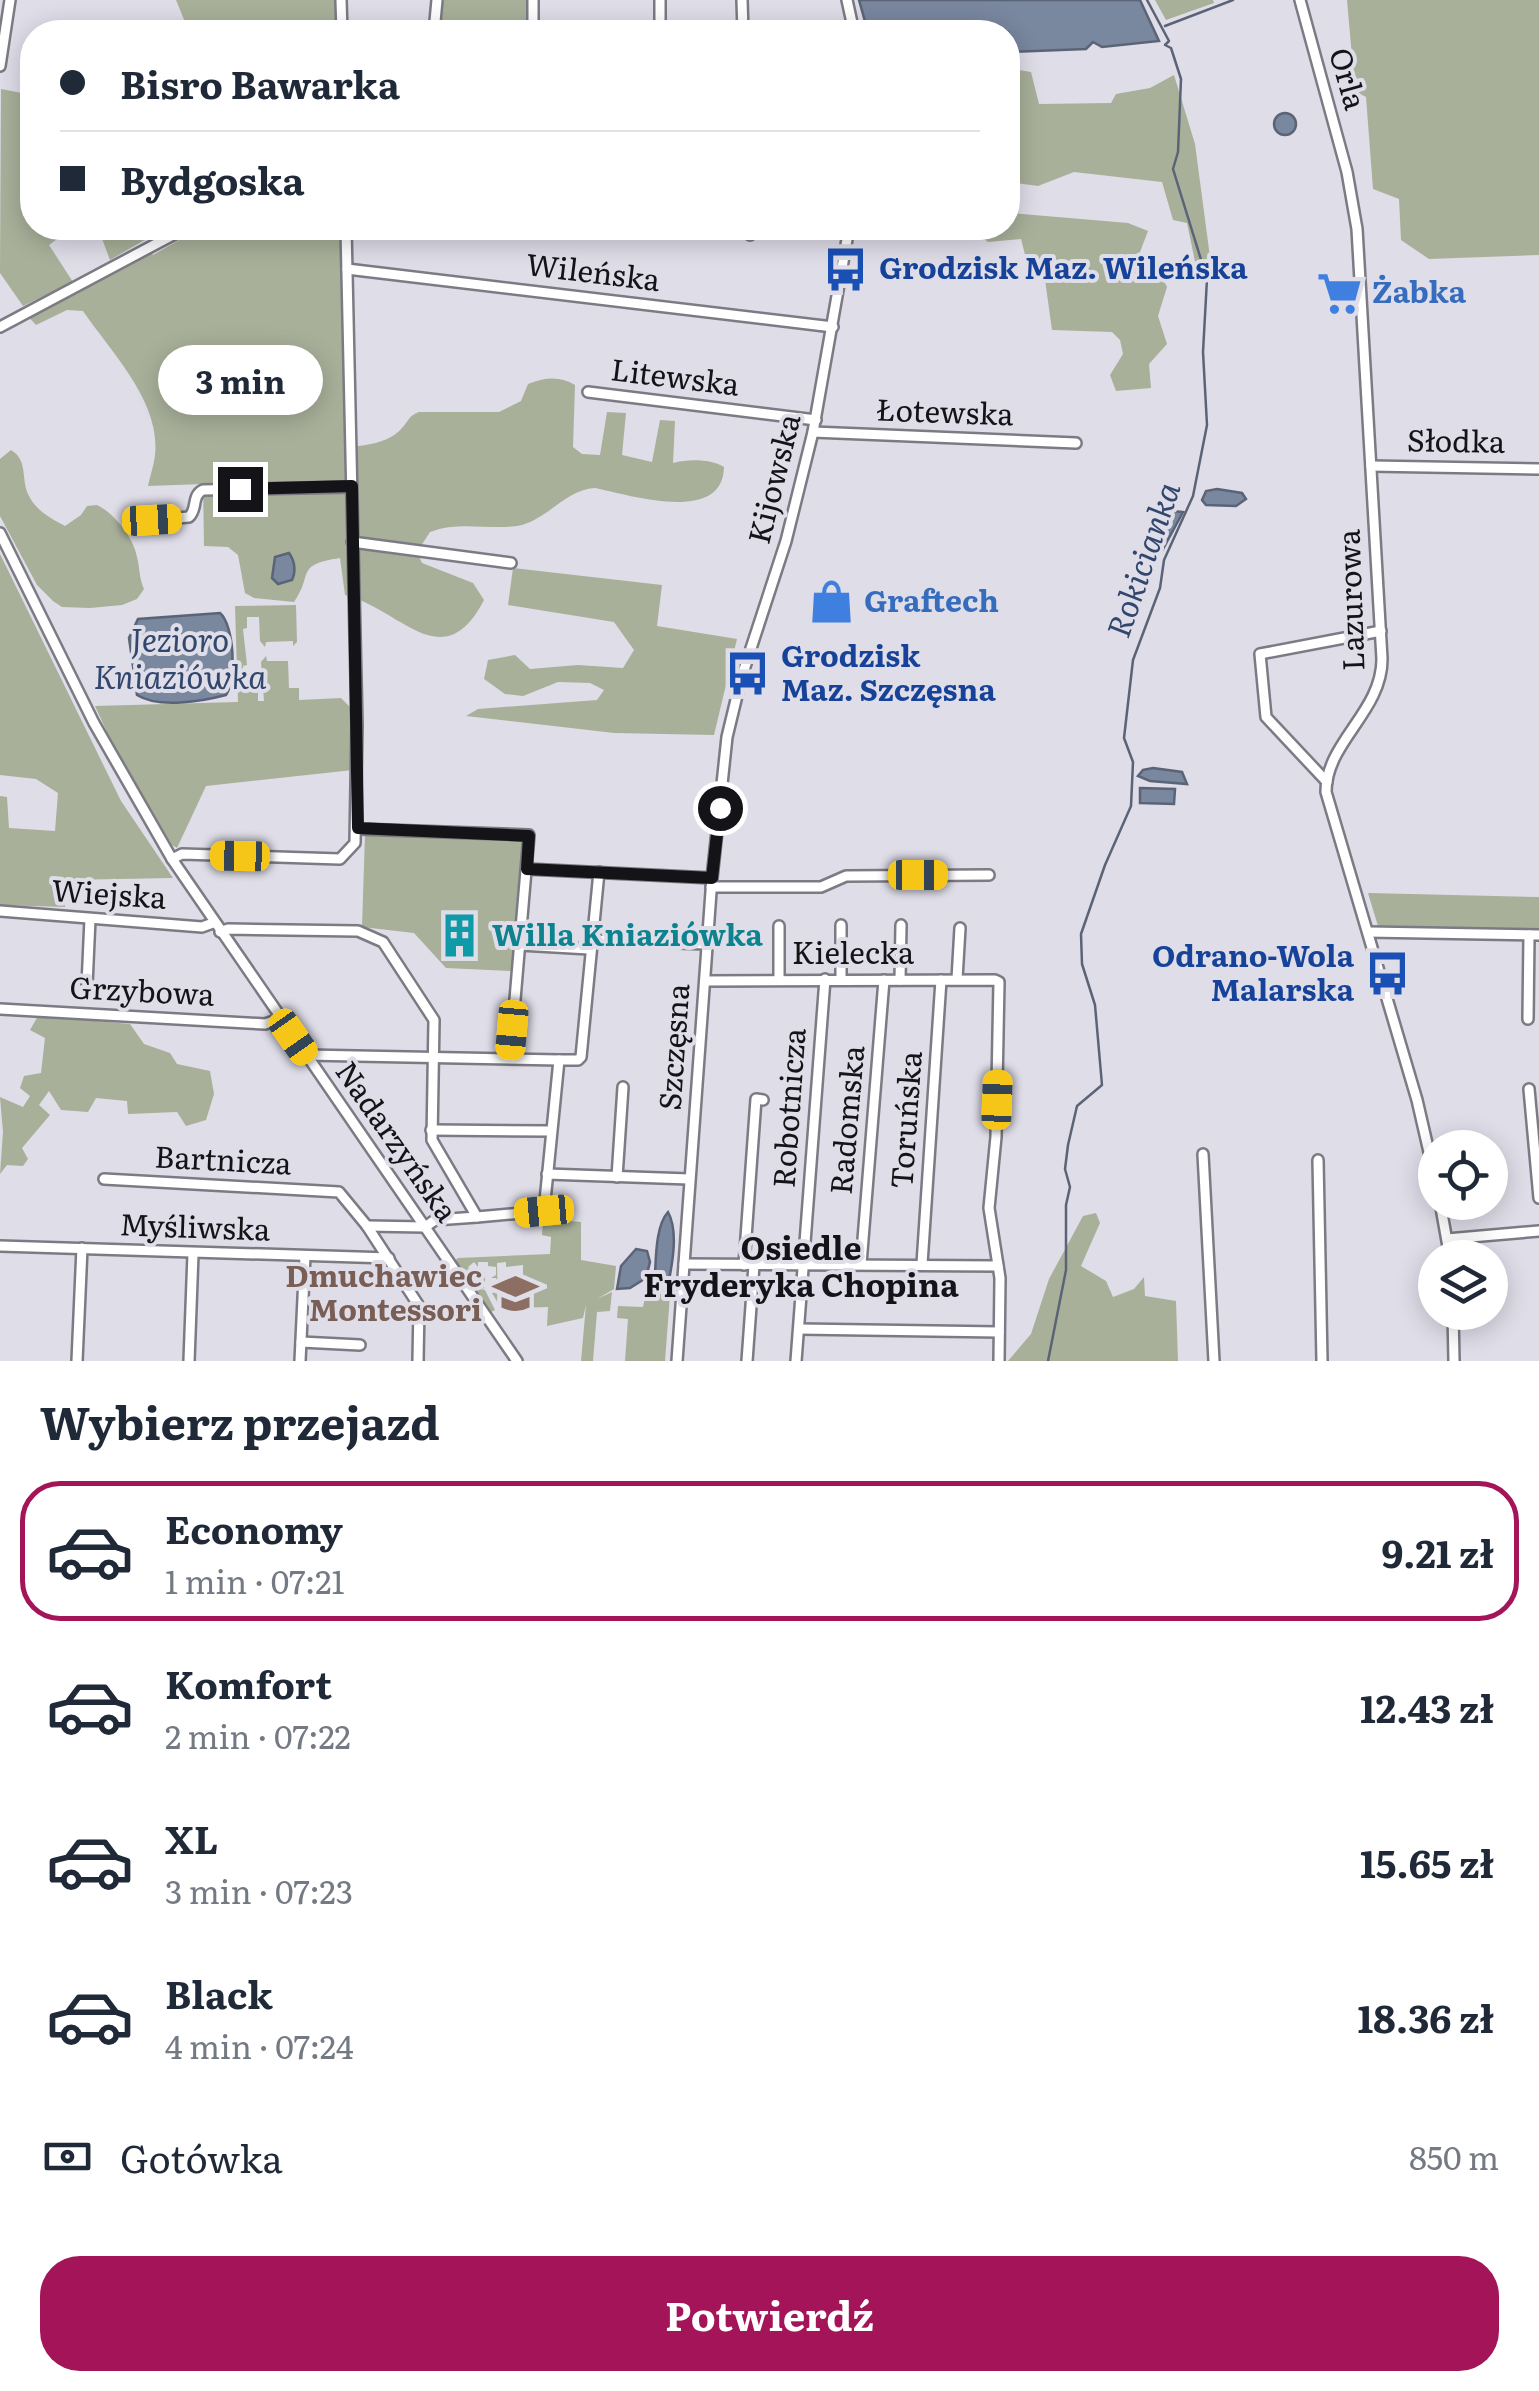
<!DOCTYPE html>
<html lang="pl">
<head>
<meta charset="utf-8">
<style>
  :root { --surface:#fff; --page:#f6f6f7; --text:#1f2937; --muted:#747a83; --line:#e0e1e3; --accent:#a31458 }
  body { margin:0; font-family:Literata,serif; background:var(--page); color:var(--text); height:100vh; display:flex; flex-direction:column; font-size:38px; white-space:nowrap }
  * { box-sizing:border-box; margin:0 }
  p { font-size:32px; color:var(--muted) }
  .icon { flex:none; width:55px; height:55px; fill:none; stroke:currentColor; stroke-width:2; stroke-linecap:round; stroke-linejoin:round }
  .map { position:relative; height:1361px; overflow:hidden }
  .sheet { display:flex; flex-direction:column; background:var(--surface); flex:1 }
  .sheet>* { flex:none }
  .banner { position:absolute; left:20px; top:20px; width:1000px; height:220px; border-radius:40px; box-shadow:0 5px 25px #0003; display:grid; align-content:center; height:220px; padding:0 40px; background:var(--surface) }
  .controls { position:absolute; left:1418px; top:1130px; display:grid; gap:20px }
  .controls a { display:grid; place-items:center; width:90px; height:90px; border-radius:50%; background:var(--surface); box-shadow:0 5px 25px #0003; font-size:50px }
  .end { position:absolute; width:45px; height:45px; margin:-22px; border:12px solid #141317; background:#fff; box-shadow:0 0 0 5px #fff }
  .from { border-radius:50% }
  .bubble { position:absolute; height:70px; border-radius:35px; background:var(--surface); box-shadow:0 5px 25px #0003; font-size:32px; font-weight:700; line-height:70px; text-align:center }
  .car { position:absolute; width:30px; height:60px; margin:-30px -15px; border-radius:12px; box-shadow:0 0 8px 2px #0007; background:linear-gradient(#f5c518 24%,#345 0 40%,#f5c518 0 76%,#345 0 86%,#f5c518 0) }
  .banner b { display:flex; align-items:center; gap:35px; height:95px; font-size:38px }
  .banner b+b { border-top:2px solid var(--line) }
  .banner i { width:25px; height:25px; background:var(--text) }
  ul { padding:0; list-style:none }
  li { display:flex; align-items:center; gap:30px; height:140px; margin:0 20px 15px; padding:0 20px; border:5px solid transparent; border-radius:40px }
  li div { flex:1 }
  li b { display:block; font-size:38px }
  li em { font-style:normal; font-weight:700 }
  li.current { border-color:var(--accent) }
  li>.icon { width:90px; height:90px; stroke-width:1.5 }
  h2 { padding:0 40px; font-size:45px; line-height:120px }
  .pay { display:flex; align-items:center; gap:25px; height:110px; padding:0 40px; font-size:38px }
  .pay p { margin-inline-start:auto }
  .primary-button { display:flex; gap:20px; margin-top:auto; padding:20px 40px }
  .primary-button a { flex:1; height:115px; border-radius:40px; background:var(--accent); color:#fff; font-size:40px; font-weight:700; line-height:115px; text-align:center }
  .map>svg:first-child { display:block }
</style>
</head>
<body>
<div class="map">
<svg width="1539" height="1361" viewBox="0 0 1539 1361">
  <rect width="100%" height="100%" fill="#dfdde8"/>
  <g fill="#a8b09a">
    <path d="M176,0H338L339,32H189Z"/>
    <path d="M439,0H529V32H436Z"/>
    <path d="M1155,0H1213L1214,3L1166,20Z"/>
    <path d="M1347,0H1539V255L1429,259L1401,240L1399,199L1373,189L1366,97L1355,91Z"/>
    <path d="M1008,68L1031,72L1039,104L1111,103L1116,94L1150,88L1174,75L1195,144L1210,257L1197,271L1187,223L1173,220L1162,182L1074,172L1038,186L1008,182Z"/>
    <path d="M1,89L32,95V228H72L49,245L73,282L23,306L0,273Z"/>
    <path d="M1011,213L1128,223L1148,231L1140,252L1159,271L1167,287L1158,316L1167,344L1149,364L1151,388L1116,391L1110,375L1123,354L1120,340L1112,332L1052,330L1045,280L1030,274L1021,239L988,242L973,230L975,228H1008V214Z"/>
    <path d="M98,228H165L110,260Z"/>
    <path d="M200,228H340L346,447C364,446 389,443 401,429C409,421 408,416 419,412H499L521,401L528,384C545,377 560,376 575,385L573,447L582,454L600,455L607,412L626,413L622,455L652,462L660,420L675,421L673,463C689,459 710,459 724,467C723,525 630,495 595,488C564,490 547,521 517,526C487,530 460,521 430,532L417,552L422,563L473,583L484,600C443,679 401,609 345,595L340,558C294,565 314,574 294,602L254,598L245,593L238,555L228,547L204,546L203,484L148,486C150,476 154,465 155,455C161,402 111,352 83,311L67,310L36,325L24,312L149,249L153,255Z"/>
    <path d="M11,450C28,460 21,478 28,494C35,510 50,518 65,526L81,515L87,506L97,505C114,513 134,538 137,557C140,569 139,578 144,589L137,599L122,605L90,608L62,607L53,601L37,585L0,516V459Z"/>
    <path d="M0,554L121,801L173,878L64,880L65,907L0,905V796L7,797L9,828L55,831L58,793L36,779L0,775Z"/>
    <path d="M513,568L662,585L657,626L737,639L714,735L614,733L466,716L478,709L597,700L604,690L590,683L558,682L523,696L505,694L484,679L488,660L515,655L530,669L578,665L623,668L634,650L614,622L508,605Z"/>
    <path d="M296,605L297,642L293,646V641L266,642L265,647L260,641L259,617H247V628L243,629L247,665L243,666V689H258V701H264L261,662L266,656L267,661H288L289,688H299V700L341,698L351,708L353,770L206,786L177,848L172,845L111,741L95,706L238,702L235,606Z"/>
    <path d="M365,835L523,841L512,971L446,968L414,933L362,927Z"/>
    <path d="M1368,893L1539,897V929L1378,926Z"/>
    <path d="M38,1016L130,1024L144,1044L170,1053L177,1064L210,1071L214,1094L206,1120L186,1126L177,1112L128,1114L127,1101L96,1098L88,1112L61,1110L49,1091L39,1105L50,1115L22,1148L28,1159L23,1166L7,1165L0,1174L3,1132L0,1097L23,1107L30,1096L20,1088L24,1076L41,1073L45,1038L30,1030Z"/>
    <path d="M1096,1213L1100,1223L1081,1266L1106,1281L1113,1297L1134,1289L1144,1277L1145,1296L1176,1301L1178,1361H1008L1031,1334L1049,1279L1083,1216Z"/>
    <path d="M543,1219L581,1222V1260L616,1266L614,1289L597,1299L612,1292L610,1311L597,1312L593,1361H581L586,1305L583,1318L547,1326L548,1307L515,1308L518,1301H524V1291H511L510,1276L523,1275V1265L506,1267V1262L497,1263L498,1303L492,1293L497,1292V1287H491V1283L497,1282L496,1278H491L496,1275V1267L488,1266V1262H478V1267L474,1262L468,1267L472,1272L466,1275L453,1262L458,1258L550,1254L551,1237L542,1235Z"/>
    <path d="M481,1270L485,1273V1288L480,1289L485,1290L495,1310L489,1313L470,1285L473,1279L477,1281L474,1275Z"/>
    <path d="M671,1282L665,1361H625L628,1319L617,1318L618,1306L643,1307L648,1283Z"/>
  </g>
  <g fill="#79879f" stroke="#5b6476" stroke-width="2.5">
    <path d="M859,0H1140L1159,41L1102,47L1093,42L1086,49L1008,52V32H868Z"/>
    <circle cx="1285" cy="124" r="11"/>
    <path d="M1217,489L1242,493L1246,499L1236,506L1206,505L1202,500L1206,491Z"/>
    <path d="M1162,510L1183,512L1162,551L1155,550Z"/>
    <path d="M289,553C295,561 296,572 292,580L278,584L272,578L275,557Z"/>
    <path d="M220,613C234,625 237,679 226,695C203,701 159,709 137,695L129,638L138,619Z"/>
    <path d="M1153,768L1182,772L1187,784L1150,781L1138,776L1143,770Z"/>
    <path d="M1140,788L1175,789L1174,804L1140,803Z"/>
    <path d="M668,1212C678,1230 673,1260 669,1280L662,1281L655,1274C656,1256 656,1225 668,1212Z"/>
    <path d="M636,1249L647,1251L650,1262L646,1278L630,1288L617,1289L621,1266Z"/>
  </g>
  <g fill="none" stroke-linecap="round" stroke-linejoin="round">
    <g stroke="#5b6476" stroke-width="2.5">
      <path d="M1165,26L1233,0"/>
      <path d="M1048,1361L1066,1270V1205L1070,1187L1065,1169L1068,1145L1077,1106L1102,1085L1095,1005L1082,964L1081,934L1105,865L1131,806L1133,762L1124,738L1133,660L1160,588L1164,560L1193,496L1207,425L1203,352L1207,279L1173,169L1178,152L1181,79L1171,48L1165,45L1169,41L1147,0"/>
    </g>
    <defs>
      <g id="minor">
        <path d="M341,0L342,32"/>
        <path d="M533,0V32"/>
        <path d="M660,0V32"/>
        <path d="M742,0L743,32"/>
        <path d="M847,0L854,32"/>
        <path d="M1300,0L1347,172L1357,229L1382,659C1382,712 1326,742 1326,792L1417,1100L1435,1178"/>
        <path d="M434,32L437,0"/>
        <path d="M0,66L10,0"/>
        <path d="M750,235V228"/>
        <path d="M347,269L833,327"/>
        <path d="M0,327L186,228"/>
        <path d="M588,392L816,420"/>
        <path d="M813,432L1076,443"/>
        <path d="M1371,466L1539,469"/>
        <path d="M152,520L189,517C198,509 191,496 203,490L351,487"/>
        <path d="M0,533L94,723L172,859L517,1361"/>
        <path d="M352,542L511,563"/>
        <path d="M1327,782L1266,717L1260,654L1381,631"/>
        <path d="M358,829L529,835L510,1058"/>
        <path d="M172,859L182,854L340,859L355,843L357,725L346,228"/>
        <path d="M527,869L712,878"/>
        <path d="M711,887H821L846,876L989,875"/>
        <path d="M0,911L202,927L213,923"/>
        <path d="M779,926V979"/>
        <path d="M220,932L228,929L358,931L383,942L434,1020L432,1140L477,1217L544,1211L559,1060H578L581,1057L599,872"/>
        <path d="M1368,932L1539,935"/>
        <path d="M590,940L707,944"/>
        <path d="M520,945L589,949"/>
        <path d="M841,979V925"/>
        <path d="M957,979L960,928"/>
        <path d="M900,980L901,925"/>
        <path d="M705,981L995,980L999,982L996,1137L989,1208L1000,1278L999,1361"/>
        <path d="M87,985L90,919"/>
        <path d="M0,1009L265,1024L280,1019"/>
        <path d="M1528,1019L1529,935"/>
        <path d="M306,1055L559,1060"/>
        <path d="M1529,1089L1539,1198"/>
        <path d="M431,1130L551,1131"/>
        <path d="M1203,1154L1214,1361"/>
        <path d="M1318,1160L1322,1361"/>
        <path d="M547,1174L689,1179"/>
        <path d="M617,1177L623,1087"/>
        <path d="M104,1179L339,1192L367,1226L419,1306L418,1361"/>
        <path d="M1440,1202L1450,1258"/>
        <path d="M367,1226L425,1227L435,1220L477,1217"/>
        <path d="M1447,1239L1539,1231"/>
        <path d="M0,1246L389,1258"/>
        <path d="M684,1264L998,1266"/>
        <path d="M861,1264L884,980"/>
        <path d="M922,1264L941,980"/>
        <path d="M744,1265L756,1099L763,1100"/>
        <path d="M1453,1312L1454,1361"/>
        <path d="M799,1329L999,1332"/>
        <path d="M301,1342L360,1345"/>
        <path d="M77,1361L82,1248"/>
        <path d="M189,1361L193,1254"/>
        <path d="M300,1361L305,1256"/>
        <path d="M677,1361L712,878L727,737L741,679L786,541L813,432L849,228"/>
        <path d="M747,1361L754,1265"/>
        <path d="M796,1361L825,979"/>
      </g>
    </defs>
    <use href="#minor" stroke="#7c7b84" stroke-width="14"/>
    <use href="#minor" stroke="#fff" stroke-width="9"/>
  </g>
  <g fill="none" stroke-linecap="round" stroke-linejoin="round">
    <path stroke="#141317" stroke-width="12" d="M240,489L352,486L358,828L529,836L527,869L712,878L720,808"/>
  </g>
  <defs>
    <symbol id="bus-bare" viewBox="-9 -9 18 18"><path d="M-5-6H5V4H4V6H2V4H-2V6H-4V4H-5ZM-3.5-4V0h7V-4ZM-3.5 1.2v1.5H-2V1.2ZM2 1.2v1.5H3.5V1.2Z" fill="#1a4fb4" stroke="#dfdde8" stroke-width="2.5" paint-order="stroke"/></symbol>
    <symbol id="supermarket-bare" viewBox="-9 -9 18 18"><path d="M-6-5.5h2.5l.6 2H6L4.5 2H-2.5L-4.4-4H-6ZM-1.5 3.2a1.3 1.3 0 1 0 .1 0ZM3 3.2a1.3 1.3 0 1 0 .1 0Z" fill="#3f7fe0" stroke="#dfdde8" stroke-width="2.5" paint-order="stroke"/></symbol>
    <symbol id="shop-bare" viewBox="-9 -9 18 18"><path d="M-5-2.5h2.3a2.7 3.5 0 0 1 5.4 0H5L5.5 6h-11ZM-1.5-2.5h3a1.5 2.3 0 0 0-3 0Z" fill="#3f7fe0" stroke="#dfdde8" stroke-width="2.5" paint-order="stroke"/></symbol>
    <symbol id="building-bare" viewBox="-9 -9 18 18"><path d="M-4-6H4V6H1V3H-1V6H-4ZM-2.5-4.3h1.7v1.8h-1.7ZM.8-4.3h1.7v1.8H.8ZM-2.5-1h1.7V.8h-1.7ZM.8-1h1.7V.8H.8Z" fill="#0f9aa8" stroke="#dfdde8" stroke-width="2.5" paint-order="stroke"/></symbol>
    <symbol id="school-bare" viewBox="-9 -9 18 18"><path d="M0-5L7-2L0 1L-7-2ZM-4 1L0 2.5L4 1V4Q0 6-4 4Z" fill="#8d6e63" stroke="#dfdde8" stroke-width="2.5" paint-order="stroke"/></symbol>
  </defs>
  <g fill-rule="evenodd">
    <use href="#bus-bare" x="814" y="238" width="63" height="63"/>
    <use href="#supermarket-bare" x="1308" y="262" width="63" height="63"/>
    <use href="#shop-bare" x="800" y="570" width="63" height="63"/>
    <use href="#bus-bare" x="716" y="642" width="63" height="63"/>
    <use href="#building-bare" x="428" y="904" width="63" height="63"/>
    <use href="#bus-bare" x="1356" y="942" width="63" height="63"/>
    <use href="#school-bare" x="484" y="1262" width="63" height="63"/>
  </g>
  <g text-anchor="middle" stroke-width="8" stroke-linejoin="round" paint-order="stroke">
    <g font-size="30" fill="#141317" stroke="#dfdde8">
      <text transform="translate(1347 79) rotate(74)" y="10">Orla</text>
      <text transform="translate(593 273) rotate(7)" y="10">Wileńska</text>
      <text transform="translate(675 378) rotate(7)" y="10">Litewska</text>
      <text transform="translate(945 413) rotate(2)" y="10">Łotewska</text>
      <text transform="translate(1456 442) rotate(1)" y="10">Słodka</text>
      <text transform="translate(775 479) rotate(-76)" y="10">Kijowska</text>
      <text transform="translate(1352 600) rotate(-92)" y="10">Lazurowa</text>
      <text transform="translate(109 895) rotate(4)" y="10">Wiejska</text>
      <text x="853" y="964">Kielecka</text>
      <text transform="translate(142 992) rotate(3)" y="10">Grzybowa</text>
      <text transform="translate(675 1047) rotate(-86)" y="10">Szczęsna</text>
      <text transform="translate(790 1108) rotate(-86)" y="10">Robotnicza</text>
      <text transform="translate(848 1120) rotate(-85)" y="10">Radomska</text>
      <text transform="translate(907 1120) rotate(-86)" y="10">Toruńska</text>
      <text transform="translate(396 1142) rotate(55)" y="10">Nadarzyńska</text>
      <text transform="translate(223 1161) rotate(3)" y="10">Bartnicza</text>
      <text transform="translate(195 1228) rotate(2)" y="10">Myśliwska</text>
    </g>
    <g font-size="30" font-weight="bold" fill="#164399" stroke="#dfdde8" text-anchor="start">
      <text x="879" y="279">Grodzisk Maz. Wileńska</text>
      <text x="781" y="667">Grodzisk<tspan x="781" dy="34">Maz. Szczęsna</tspan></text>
      <text x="1354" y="967" text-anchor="end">Odrano-Wola<tspan x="1354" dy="34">Malarska</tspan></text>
    </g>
    <g font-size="30" font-weight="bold" fill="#366cbe" stroke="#dfdde8" text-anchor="start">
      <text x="1372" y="303">Żabka</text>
      <text x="864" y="612">Graftech</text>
    </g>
    <g font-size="30" font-weight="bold" fill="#0d838f" stroke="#dfdde8" text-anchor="start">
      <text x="492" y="946">Willa Kniaziówka</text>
    </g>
    <g font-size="30" font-weight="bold" fill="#785e54" stroke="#dfdde8" text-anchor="end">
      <text x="482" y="1287">Dmuchawiec<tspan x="482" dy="34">Montessori</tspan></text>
    </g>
    <g font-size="32" font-style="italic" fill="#32476d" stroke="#dfdde8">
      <text transform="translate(1144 560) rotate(-71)" y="11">Rokicianka</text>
      <text x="180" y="652">Jezioro<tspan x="180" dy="37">Kniaziówka</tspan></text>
    </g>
    <g font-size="32" font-weight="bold" fill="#141317" stroke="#dfdde8">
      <text x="801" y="1260">Osiedle<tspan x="801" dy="37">Fryderyka Chopina</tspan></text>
    </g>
  </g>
</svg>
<div class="controls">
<a><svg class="icon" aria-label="locate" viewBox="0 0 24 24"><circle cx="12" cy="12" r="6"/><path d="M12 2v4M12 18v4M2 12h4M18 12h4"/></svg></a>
<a><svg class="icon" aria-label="layers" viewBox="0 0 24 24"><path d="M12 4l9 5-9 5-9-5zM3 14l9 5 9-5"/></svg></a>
</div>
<i class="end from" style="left:720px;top:808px"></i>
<i class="end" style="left:240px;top:489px"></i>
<div class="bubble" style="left:158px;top:345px;width:165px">3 min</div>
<i class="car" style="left:152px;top:520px;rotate:87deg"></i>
<i class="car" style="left:240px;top:856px;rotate:271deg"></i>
<i class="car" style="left:918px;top:875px;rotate:90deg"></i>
<i class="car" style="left:512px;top:1030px;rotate:185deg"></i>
<i class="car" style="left:293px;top:1037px;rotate:145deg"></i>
<i class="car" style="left:997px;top:1100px;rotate:2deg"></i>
<i class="car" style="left:544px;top:1211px;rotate:265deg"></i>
<div class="banner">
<b><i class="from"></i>Bisro Bawarka</b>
<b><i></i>Bydgoska</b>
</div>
</div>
<section class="sheet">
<h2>Wybierz przejazd</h2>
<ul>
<li class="current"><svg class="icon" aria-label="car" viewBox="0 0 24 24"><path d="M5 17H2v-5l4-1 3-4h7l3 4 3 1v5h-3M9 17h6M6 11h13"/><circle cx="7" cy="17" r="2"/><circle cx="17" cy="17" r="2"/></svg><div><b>Economy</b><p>1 min · 07:21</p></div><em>9.21 zł</em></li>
<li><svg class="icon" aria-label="car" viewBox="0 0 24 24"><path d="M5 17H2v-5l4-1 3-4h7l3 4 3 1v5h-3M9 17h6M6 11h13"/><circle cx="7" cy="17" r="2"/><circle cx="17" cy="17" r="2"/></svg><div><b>Komfort</b><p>2 min · 07:22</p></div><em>12.43 zł</em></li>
<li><svg class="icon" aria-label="car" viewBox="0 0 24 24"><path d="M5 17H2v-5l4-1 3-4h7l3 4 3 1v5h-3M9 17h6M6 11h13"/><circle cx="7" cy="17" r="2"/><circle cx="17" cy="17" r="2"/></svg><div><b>XL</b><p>3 min · 07:23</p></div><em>15.65 zł</em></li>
<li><svg class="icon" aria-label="car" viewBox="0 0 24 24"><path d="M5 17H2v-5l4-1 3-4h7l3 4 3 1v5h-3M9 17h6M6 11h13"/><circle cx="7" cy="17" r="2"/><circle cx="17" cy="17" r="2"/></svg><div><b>Black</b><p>4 min · 07:24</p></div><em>18.36 zł</em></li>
</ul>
<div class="pay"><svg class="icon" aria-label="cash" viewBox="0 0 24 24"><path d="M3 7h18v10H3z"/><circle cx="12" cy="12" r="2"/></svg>Gotówka<p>850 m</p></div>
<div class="primary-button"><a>Potwierdź</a></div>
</section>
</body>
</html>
